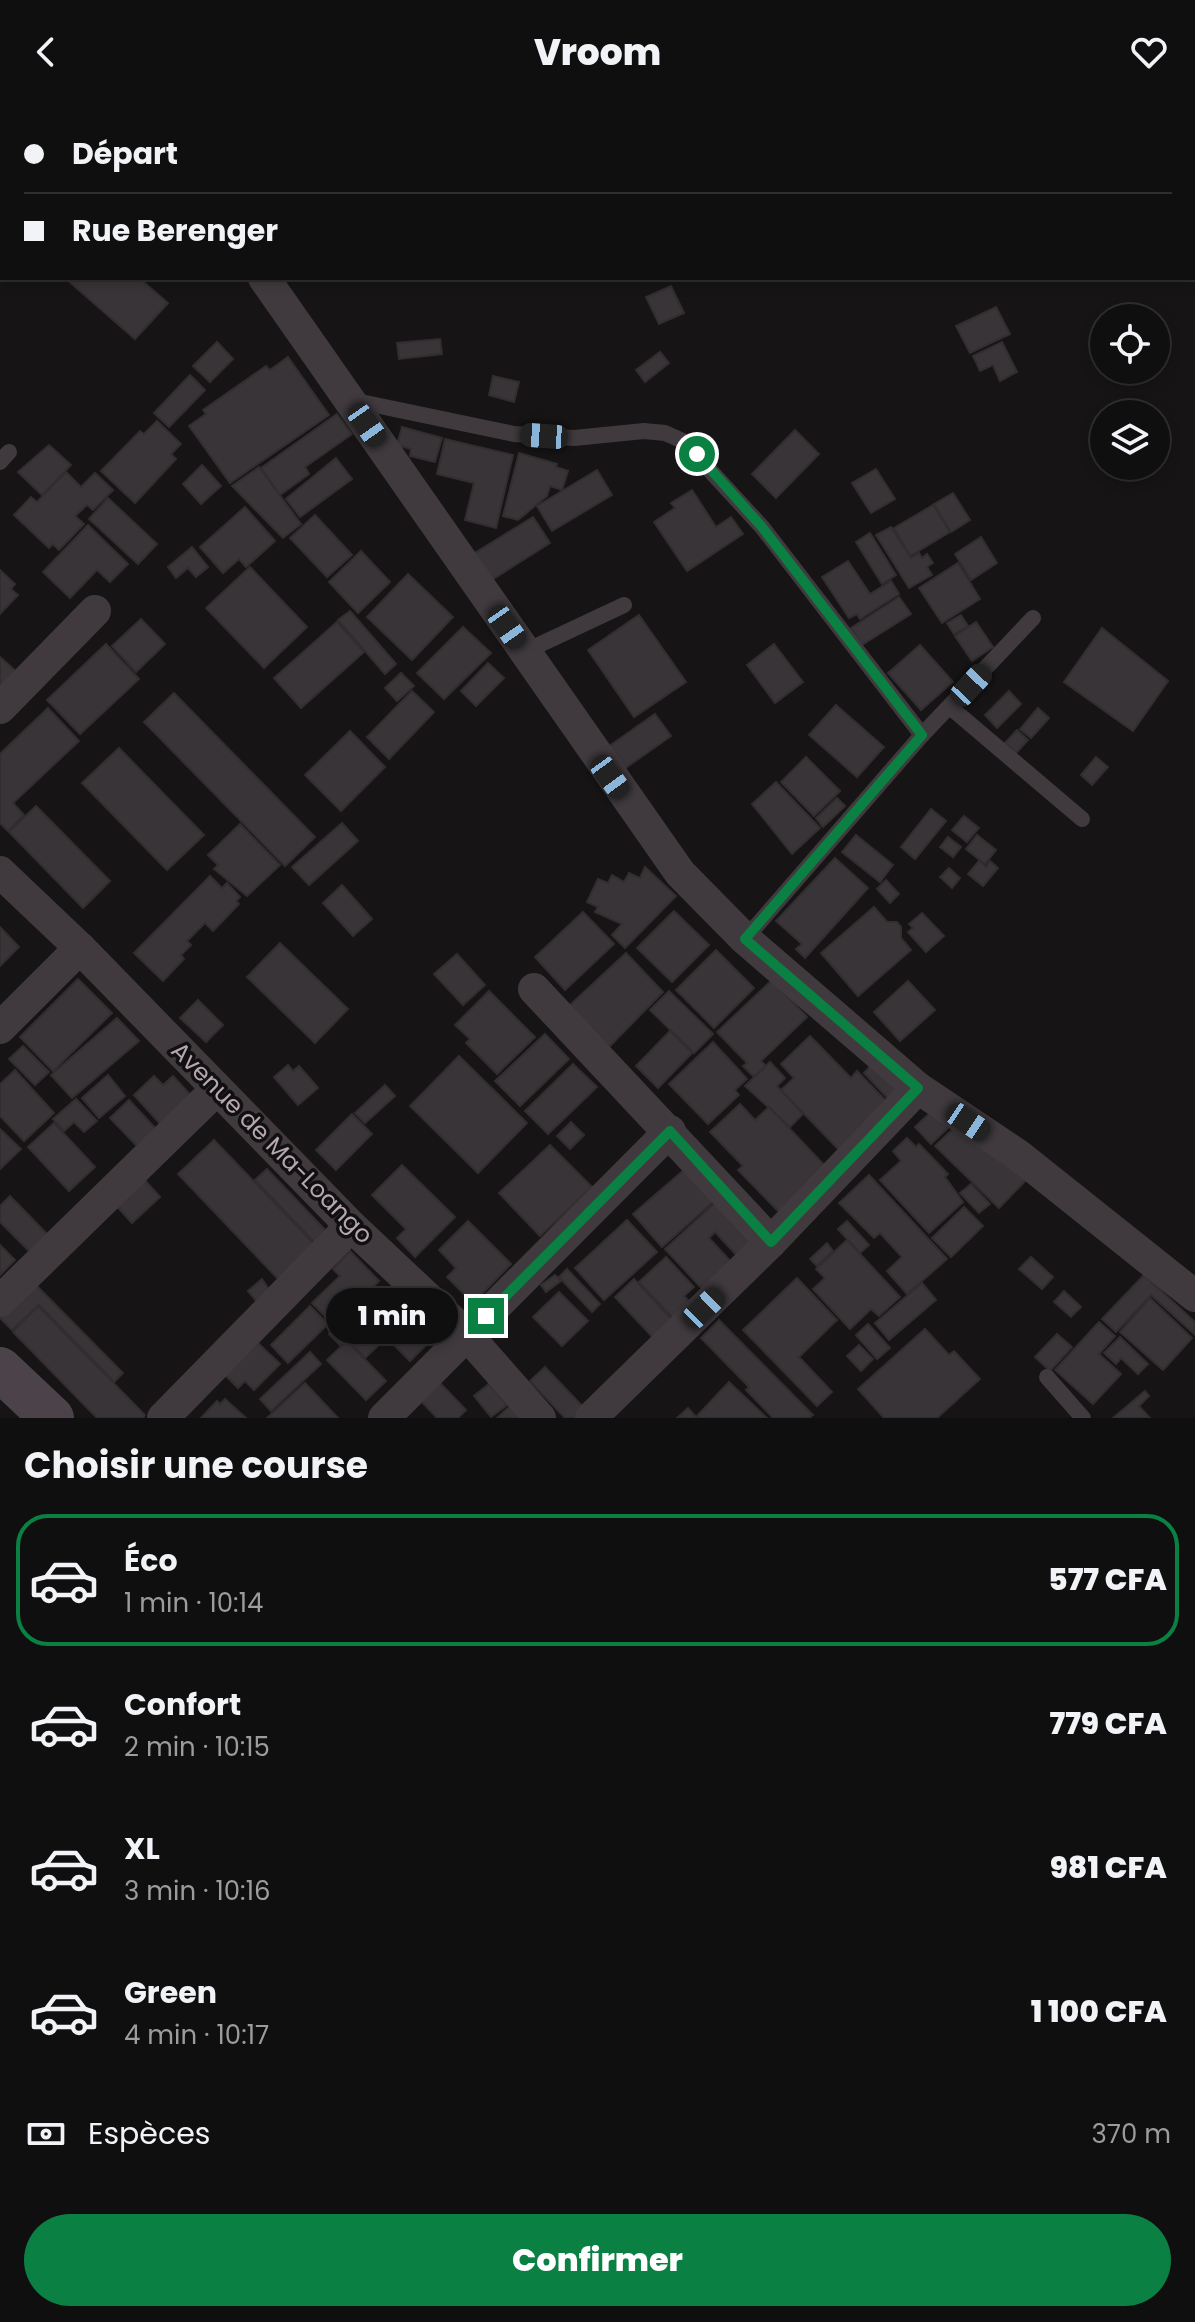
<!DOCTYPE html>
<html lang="fr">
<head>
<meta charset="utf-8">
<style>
  :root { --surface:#100f10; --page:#1e1d1e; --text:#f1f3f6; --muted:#9c9c9f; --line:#302f30; --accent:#0b8043 }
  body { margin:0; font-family:Poppins,sans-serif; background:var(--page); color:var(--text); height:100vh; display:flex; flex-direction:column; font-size:30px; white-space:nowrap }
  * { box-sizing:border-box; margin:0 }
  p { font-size:26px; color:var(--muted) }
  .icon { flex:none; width:44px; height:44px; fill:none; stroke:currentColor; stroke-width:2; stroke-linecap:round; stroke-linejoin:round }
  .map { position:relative; height:1314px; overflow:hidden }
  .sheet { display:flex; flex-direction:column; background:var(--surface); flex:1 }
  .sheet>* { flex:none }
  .hud { position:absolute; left:0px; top:0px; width:1196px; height:176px; box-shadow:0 4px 12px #0003,0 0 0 2px var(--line); display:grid; align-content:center; height:176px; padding:0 24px; background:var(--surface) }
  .controls { position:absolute; left:1090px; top:200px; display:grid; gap:16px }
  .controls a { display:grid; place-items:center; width:80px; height:80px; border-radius:50%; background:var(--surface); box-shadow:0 4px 12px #0003,0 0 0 2px var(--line); font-size:40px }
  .end { position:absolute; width:36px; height:36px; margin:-18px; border:10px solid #0b8043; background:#fff; box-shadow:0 0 0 4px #fff }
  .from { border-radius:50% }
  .bubble { position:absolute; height:56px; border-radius:28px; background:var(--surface); box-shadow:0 4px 12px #0003,0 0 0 2px var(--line); font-size:26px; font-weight:800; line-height:56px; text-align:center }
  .car { position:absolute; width:24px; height:48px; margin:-24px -12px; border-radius:10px; box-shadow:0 0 6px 2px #0007; background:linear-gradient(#222 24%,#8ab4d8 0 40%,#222 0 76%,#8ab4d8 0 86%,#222 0) }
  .hud b { display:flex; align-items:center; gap:28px; height:76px; font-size:30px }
  .hud b+b { border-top:2px solid var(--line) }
  .hud i { width:20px; height:20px; background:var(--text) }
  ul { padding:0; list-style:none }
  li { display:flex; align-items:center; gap:24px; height:132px; margin:0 16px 12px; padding:0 8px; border:4px solid transparent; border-radius:32px }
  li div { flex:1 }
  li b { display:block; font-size:30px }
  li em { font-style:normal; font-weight:800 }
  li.selected { border-color:var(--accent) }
  li>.icon { width:72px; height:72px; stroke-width:1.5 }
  h2 { padding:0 24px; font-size:36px; line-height:96px }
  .pay { display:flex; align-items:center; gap:20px; height:88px; padding:0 24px; font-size:30px }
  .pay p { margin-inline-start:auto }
  .button { display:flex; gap:16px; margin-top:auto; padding:16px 24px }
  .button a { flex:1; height:92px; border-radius:48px; background:var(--accent); color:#fff; font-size:32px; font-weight:800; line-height:92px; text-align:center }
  header { display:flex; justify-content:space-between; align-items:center; height:104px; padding:0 24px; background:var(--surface); font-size:36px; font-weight:800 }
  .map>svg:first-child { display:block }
</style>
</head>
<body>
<header><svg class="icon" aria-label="back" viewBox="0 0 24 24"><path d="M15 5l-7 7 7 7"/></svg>Vroom<svg class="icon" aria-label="heart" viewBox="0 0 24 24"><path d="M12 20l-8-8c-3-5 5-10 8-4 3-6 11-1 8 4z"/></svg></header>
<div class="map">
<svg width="1195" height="1314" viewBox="0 0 1195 1314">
  <rect width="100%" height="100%" fill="#161415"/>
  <g fill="#383437" stroke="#322e30" stroke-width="2">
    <path d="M0,0H66L68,2H2V27Z"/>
    <path d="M65,174H139L168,199L135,235Z"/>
    <path d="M671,182L684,209L659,220L646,193Z"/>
    <path d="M996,203L1010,230L970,249L956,222Z"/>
    <path d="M440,235L442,250L399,255L397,239Z"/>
    <path d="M217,238L233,255L210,278L193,262Z"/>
    <path d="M1002,238L1017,268L1000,277L993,261L980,267L973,252Z"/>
    <path d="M660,248L669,259L645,278L636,266Z"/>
    <path d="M288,253L329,311L230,379L189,322L206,310L203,306L266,262L270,266Z"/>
    <path d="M190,271L205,286L169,323L154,309Z"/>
    <path d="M493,272L519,278L514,298L489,291Z"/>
    <path d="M337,310L352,330L305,363L309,370L280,391L261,364Z"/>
    <path d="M157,317L181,340L171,350L176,355L135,399L101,367L140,327L144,330Z"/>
    <path d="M402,323L442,334L435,358L410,352L411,345L397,341Z"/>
    <path d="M795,326L819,350L776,394L752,370Z"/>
    <path d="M445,335L513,351L496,424L465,416L474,379L437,370Z"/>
    <path d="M49,341L71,361L42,391L18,368Z"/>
    <path d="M519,349L557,360L556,363L568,367L562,386L550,382L547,392L518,416L503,412Z"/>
    <path d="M336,354L352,375L300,413L286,395Z"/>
    <path d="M202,361L221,382L201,400L183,380Z"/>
    <path d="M259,363L301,420L283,434L232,382Z"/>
    <path d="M876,365L895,395L871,409L852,379Z"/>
    <path d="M597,366L612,391L552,427L537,402Z"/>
    <path d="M66,368L81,383L95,369L113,386L93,406L87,401L75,412L84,420L59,446L53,440L49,444L14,411L31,393L37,398Z"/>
    <path d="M692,386L716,423L731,413L743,430L687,467L654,418L675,404L671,399Z"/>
    <path d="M953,389L970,416L951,428L934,400Z"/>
    <path d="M108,394L157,440L138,460L89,415Z"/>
    <path d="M933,401L950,428L910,452L894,424Z"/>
    <path d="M245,403L275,437L246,463L239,455L223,469L200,443Z"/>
    <path d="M315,411L352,451L327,473L290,434Z"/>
    <path d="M533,413L550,439L490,477L473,450Z"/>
    <path d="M88,421L128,460L110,478L97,466L70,494L43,468Z"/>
    <path d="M891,423L911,454L919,449L922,454L927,450L933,459L927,463L932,471L909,484L876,431Z"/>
    <path d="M870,429L896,471L882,480L856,438Z"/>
    <path d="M981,433L997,459L971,476L955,450Z"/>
    <path d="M192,443L208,463L196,473L188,464L176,474L168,463Z"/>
    <path d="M361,447L390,478L358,509L329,478Z"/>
    <path d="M848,457L870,490L891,477L899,490L860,515L857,510L849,514L822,473Z"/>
    <path d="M958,459L980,495L942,519L919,484Z"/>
    <path d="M250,463L307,523L264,564L206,504Z"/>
    <path d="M0,466L15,480L11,485L18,491L0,510Z"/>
    <path d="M408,470L453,513L412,556L367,513Z"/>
    <path d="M899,493L911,510L862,541L851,524Z"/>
    <path d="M350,507L396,560L385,570L338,516Z"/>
    <path d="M639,511L686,578L634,613L588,546Z"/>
    <path d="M961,511L968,522L954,530L947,519Z"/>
    <path d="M141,515L165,540L136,568L112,542Z"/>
    <path d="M337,518L364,548L301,604L274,574Z"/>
    <path d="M976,518L993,543L972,557L955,532Z"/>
    <path d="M463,523L491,549L444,595L417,569Z"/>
    <path d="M1102,524L1168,577L1133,627L1064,578Z"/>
    <path d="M106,540L139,575L80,630L47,596Z"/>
    <path d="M774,540L803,578L775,599L747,561Z"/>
    <path d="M920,541L953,578L921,606L888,569Z"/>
    <path d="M0,553L19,570L0,590Z"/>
    <path d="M488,559L504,574L476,602L461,587Z"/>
    <path d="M401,569L414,582L397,597L385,584Z"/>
    <path d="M412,587L434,608L389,655L367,633Z"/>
    <path d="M1009,587L1021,600L997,624L985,611Z"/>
    <path d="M174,589L315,733L285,762L144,618Z"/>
    <path d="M836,601L884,643L857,673L809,631Z"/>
    <path d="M48,604L79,637L13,699L24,711L8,727L0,719V650Z"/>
    <path d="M1038,604L1049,614L1031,634L1020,625Z"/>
    <path d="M655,610L671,632L624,665L608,643Z"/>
    <path d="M1017,626L1028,636L1016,649L1005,639Z"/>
    <path d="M350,627L385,663L341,707L305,671Z"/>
    <path d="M119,644L204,731L167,766L82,679Z"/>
    <path d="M806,653L840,687L814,712L781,678Z"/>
    <path d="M1096,653L1108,663L1092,681L1081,671Z"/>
    <path d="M776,678L820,724L792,750L752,700Z"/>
    <path d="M837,694L845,702L823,723L816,714Z"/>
    <path d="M36,702L110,777L83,804L9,728Z"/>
    <path d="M931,705L946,717L915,755L901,743Z"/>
    <path d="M964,712L979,724L967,738L952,726Z"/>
    <path d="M342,719L358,737L309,781L292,763Z"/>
    <path d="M240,720L280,761L247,792L214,765L218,761L208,751Z"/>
    <path d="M856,731L893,761L880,778L842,748Z"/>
    <path d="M977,731L996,746L985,760L966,745Z"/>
    <path d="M948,733L961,743L953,753L940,743Z"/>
    <path d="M835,754L868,784L805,854L796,845L802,840L776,817Z"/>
    <path d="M979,757L986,763L990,757L998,764L983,782L968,770Z"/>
    <path d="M645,763L676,792L625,844L612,831L622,820L595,808L598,803L587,798L598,775L608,779L612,771L624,778L629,769L640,774Z"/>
    <path d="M949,764L960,774L952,784L940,773Z"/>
    <path d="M210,772L222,784L227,779L240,793L236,797L239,800L213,827L205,819L187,837L191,841L181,851L184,855L163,877L134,849Z"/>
    <path d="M886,776L899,790L890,799L877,785Z"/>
    <path d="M342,781L372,815L353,832L323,799Z"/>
    <path d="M874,803L887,818H897L901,823V834L911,846L858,892L821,849Z"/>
    <path d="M674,807L709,841L672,878L637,844Z"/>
    <path d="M583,808L614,840L565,886L535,853Z"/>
    <path d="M922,809L944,832L926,848L908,828L913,824L909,820Z"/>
    <path d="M0,823L19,843L0,862Z"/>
    <path d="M280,839L348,905L315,939L247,873Z"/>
    <path d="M716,846L754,884L714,924L676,886Z"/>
    <path d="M626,849L663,888L608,944L569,902Z"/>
    <path d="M457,850L485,881L463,901L434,870Z"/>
    <path d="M78,875L112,909L53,967L20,933Z"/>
    <path d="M772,876L807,913L761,957L766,962L754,973L743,962L747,959L717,928Z"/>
    <path d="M908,877L935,906L900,937L874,908Z"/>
    <path d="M489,887L535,933L497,970L466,939L470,935L455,921Z"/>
    <path d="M669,887L713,930L694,949L650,906Z"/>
    <path d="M198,896L223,921L206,938L180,914Z"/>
    <path d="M117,914L139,937L72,994L51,971Z"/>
    <path d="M670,927L692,949L658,984L636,962Z"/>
    <path d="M545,930L569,955L520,1002L495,977Z"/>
    <path d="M810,932L851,974L857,967L890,1001L841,1048L781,986L794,974L781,960Z"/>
    <path d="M713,938L747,975L735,986L739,991L708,1020L669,980Z"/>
    <path d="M23,942L49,968L35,981L9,955Z"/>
    <path d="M459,952L527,1019L478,1069L410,1002Z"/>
    <path d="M770,958L785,974L777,982L803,1010L790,1023L745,982Z"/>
    <path d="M573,960L597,983L548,1030L525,1007Z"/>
    <path d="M872,960L905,994L895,1002L864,969Z"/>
    <path d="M288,961L293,967L299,962L318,984L298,1001L274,973Z"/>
    <path d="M15,966L54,1009L24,1037L0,1012V980Z"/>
    <path d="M108,971L125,992L99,1014L82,994Z"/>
    <path d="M154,972L163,981L173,972L194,995L163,1023L134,991Z"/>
    <path d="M385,981L395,992L365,1019L355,1009Z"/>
    <path d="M76,995L97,1017L84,1028L74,1018L64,1027L53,1015Z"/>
    <path d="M129,996L156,1025L137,1042L110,1014Z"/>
    <path d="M740,1000L755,1016L769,1003L827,1064L780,1109L738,1066L743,1062L710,1028Z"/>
    <path d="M933,1006L952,1020L931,1040L915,1023Z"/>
    <path d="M352,1010L372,1030L336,1066L316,1046Z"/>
    <path d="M571,1018L584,1031L570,1045L557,1032Z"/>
    <path d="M54,1019L95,1063L69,1087L28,1043Z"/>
    <path d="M956,1022L1030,1072L999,1104L935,1042Z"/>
    <path d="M0,1025L21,1045L0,1065Z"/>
    <path d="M907,1034L916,1043L919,1040L948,1070L945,1073L963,1098L929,1129L880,1076L901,1057L893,1047Z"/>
    <path d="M214,1036L317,1143L280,1177L178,1070Z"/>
    <path d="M550,1041L592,1083L540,1132L499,1089Z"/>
    <path d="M402,1061L455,1113L415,1153L397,1134L406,1125L372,1091Z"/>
    <path d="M267,1065L330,1131L318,1142L255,1076Z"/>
    <path d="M685,1065L714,1097L662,1143L633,1110Z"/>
    <path d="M869,1071L947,1155L907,1190L887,1167L902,1153L880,1129L874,1134L839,1099Z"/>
    <path d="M142,1073L160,1093L132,1119L113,1098Z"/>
    <path d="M971,1080L990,1100L979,1109L960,1089Z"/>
    <path d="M10,1092L49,1132L31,1149L0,1118V1102Z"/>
    <path d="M718,1096L759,1140L741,1156L715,1128L709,1134L735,1162L706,1189L665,1145Z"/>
    <path d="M964,1103L983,1122L951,1153L932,1134Z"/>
    <path d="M627,1116L657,1148L604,1196L575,1164Z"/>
    <path d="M468,1117L511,1160L473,1199L447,1173L456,1164L439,1146Z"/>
    <path d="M847,1117L869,1141L860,1149L838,1125Z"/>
    <path d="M847,1136L900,1193L879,1212L871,1205L850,1225L813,1185L825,1174L816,1165Z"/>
    <path d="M827,1139L833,1147L817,1162L810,1155Z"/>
    <path d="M0,1141L15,1156L0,1171Z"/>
    <path d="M350,1147L379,1177L334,1221L312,1199L340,1172L333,1165Z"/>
    <path d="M666,1153L694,1183L684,1192L691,1199L674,1215L639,1178Z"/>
    <path d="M1031,1153L1053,1173L1042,1185L1019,1165Z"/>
    <path d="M567,1165L600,1200L592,1208L559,1173Z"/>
    <path d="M555,1171L561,1177L546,1188L541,1181Z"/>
    <path d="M1144,1171L1195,1218L1194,1230L1151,1191L1116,1228L1102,1215Z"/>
    <path d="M797,1174L837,1216L799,1253L832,1288L817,1302L743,1226Z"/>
    <path d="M262,1175L270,1187L257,1198L248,1187Z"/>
    <path d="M634,1175L677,1221L658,1239L615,1193Z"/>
    <path d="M33,1178L123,1269L114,1278L39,1201L12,1226L0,1214Z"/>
    <path d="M922,1179L936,1196L889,1236L875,1219Z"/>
    <path d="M1064,1187L1081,1203L1071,1213L1054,1198Z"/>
    <path d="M559,1188L588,1217L562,1242L533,1213Z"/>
    <path d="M369,1190L381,1202L340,1241L329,1230Z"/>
    <path d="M393,1194L433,1234L410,1257L370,1217Z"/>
    <path d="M1150,1194L1192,1234L1163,1266L1120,1228Z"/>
    <path d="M38,1202L145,1311L143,1314H97L13,1228Z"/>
    <path d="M310,1202L328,1220L288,1259L271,1241Z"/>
    <path d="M368,1216L386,1234L365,1254L348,1236Z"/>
    <path d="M719,1216L813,1311L809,1314H773L746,1286L749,1283L701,1234Z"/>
    <path d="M1099,1218L1115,1232L1099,1250L1121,1270L1093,1300L1055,1266Z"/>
    <path d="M868,1220L890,1244L877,1255L856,1231Z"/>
    <path d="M925,1225L949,1251L954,1247L980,1275L937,1314H884L858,1285Z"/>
    <path d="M1057,1230L1072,1243L1050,1267L1035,1253Z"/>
    <path d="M1120,1233L1148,1260L1138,1270L1121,1254L1116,1260L1104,1249Z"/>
    <path d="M347,1237L386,1277L366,1296L327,1256Z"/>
    <path d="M258,1239L280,1260L254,1286L245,1277L238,1284L225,1271Z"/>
    <path d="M859,1241L873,1255L861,1267L847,1252Z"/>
    <path d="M310,1248L321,1260L271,1307L260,1295Z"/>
    <path d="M545,1263L585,1305L576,1314H565L530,1277Z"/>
    <path d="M439,1278L466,1306L458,1314H437L420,1296Z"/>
    <path d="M729,1278L767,1314H699L697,1312Z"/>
    <path d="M305,1279L338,1314H267Z"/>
    <path d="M489,1280L507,1301L491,1313L474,1292Z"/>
    <path d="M1145,1287L1149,1292L1139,1302L1150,1314H1113Z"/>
    <path d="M225,1295L246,1314H201L217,1297L220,1300Z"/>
    <path d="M510,1302L522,1314H497Z"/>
    <path d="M688,1304L697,1314H677Z"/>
  </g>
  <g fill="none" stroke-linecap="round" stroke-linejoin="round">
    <g stroke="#403a3e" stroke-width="16">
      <path d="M351,296L514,330L574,334L644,327L665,329L683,337L762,423L922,631"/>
      <path d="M0,358L9,348"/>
      <path d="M524,548L624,501"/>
      <path d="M950,603L1082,715"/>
      <path d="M745,835L922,631L1033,514"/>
      <path d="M1047,1273L1083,1314"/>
    </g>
    <g stroke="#403a3e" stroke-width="32">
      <path d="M142,0L143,2"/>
      <path d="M278,0L279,2"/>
      <path d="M408,2L411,0"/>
      <path d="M264,174L680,769L745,835L918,984L1018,1051L1195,1192"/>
      <path d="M0,604L95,507"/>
      <path d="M0,768L80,844L351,1122L467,1231L540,1314"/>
      <path d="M534,885L771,1138"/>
      <path d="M0,924L80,844"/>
      <path d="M0,1197L217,985"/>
      <path d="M163,1314L351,1122"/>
      <path d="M384,1314L670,1027"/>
      <path d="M591,1314L771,1138L918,984"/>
    </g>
    <path stroke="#4b4349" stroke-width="44" d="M0,1265L52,1314"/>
  </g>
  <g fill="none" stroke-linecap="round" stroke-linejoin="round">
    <path stroke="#0b8043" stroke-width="10" d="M486,1212L670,1027L771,1138L918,984L745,835L922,631L762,423L697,350"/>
  </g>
  <g text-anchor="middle" stroke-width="7" stroke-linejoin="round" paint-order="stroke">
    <g font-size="24" fill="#b7a6b2" stroke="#111010">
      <text transform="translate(272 1039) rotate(45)" y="8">Avenue de Ma-Loango</text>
    </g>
  </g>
</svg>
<div class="controls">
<a><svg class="icon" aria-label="locate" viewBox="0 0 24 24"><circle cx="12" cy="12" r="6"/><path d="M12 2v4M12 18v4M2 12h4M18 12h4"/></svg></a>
<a><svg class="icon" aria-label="layers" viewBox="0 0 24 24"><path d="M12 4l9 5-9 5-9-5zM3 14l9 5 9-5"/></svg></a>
</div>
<i class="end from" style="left:697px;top:350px"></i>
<i class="end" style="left:486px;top:1212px"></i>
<div class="bubble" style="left:326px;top:1184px;width:132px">1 min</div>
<i class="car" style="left:367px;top:321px;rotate:145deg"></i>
<i class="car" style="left:544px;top:332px;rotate:274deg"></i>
<i class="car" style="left:507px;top:523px;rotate:145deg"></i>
<i class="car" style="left:971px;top:581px;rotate:43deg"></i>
<i class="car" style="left:610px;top:673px;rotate:144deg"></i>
<i class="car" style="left:968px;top:1018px;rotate:124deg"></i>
<i class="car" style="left:704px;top:1204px;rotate:46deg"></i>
<div class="hud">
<b><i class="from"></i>Départ</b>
<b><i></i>Rue Berenger</b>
</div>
</div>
<section class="sheet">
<h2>Choisir une course</h2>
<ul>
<li class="selected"><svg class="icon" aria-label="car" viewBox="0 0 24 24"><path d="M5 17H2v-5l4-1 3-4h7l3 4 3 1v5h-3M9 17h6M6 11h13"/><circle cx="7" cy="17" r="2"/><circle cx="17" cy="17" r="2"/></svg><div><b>Éco</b><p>1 min · 10:14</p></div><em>577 CFA</em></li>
<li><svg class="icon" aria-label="car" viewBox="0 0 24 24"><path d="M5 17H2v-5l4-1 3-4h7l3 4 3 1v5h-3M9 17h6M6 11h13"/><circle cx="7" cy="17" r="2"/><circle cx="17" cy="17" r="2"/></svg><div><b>Confort</b><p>2 min · 10:15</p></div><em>779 CFA</em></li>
<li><svg class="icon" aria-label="car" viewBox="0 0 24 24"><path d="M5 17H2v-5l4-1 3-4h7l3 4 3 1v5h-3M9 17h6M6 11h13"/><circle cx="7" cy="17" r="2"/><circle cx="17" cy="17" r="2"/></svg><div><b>XL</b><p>3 min · 10:16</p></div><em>981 CFA</em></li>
<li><svg class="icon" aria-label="car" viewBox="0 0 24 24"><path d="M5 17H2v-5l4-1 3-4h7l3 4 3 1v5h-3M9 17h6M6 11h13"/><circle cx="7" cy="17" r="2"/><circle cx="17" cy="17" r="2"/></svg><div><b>Green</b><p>4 min · 10:17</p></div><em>1 100 CFA</em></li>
</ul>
<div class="pay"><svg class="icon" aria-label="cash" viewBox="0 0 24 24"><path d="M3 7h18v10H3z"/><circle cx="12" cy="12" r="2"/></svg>Espèces<p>370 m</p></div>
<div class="button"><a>Confirmer</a></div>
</section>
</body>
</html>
